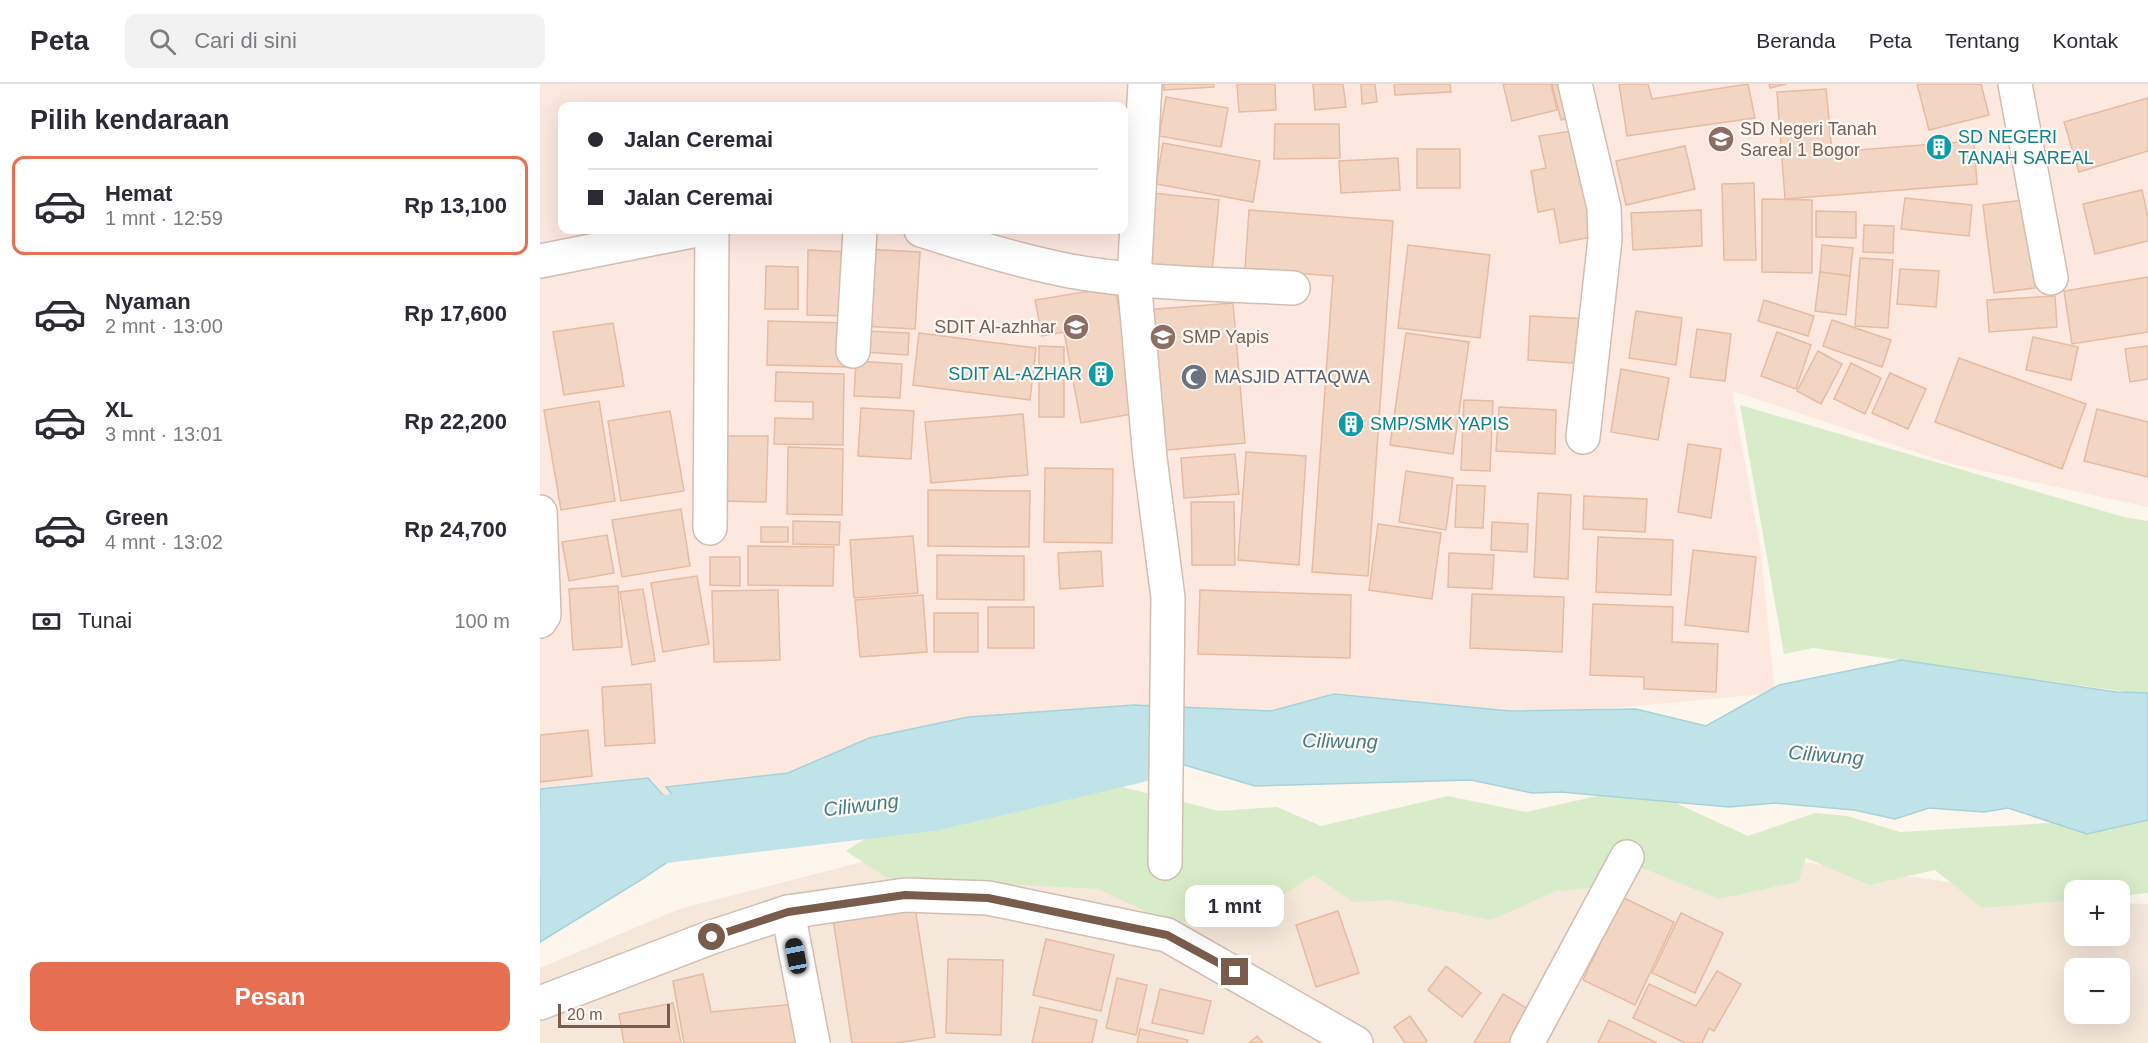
<!DOCTYPE html>
<html lang="id">
<head>
<meta charset="utf-8">
<style>
  :root { --surface:#fff; --page:#f2f2f3; --text:#2b2b33; --muted:#7c7c81; --line:#e1e1e2; --accent:#e76f51 }
  body { margin:0; font-family:Arial,sans-serif; background:var(--page); color:var(--text); height:100vh; display:flex; flex-direction:column; font-size:22px; white-space:nowrap }
  * { box-sizing:border-box; margin:0 }
  p { font-size:20px; color:var(--muted) }
  .icon { flex:none; width:33px; height:33px; fill:none; stroke:currentColor; stroke-width:2; stroke-linecap:round; stroke-linejoin:round }
  .map { position:relative; flex:1; overflow:hidden }
  .panel { display:flex; flex-direction:column; background:var(--surface); width:540px }
  .panel>* { flex:none }
  .hud { position:absolute; left:18px; top:18px; width:570px; height:132px; border-radius:12px; box-shadow:0 6px 24px #0002; display:grid; align-content:center; height:132px; padding:0 30px; background:var(--surface) }
  .fabs { position:absolute; left:1524px; top:796px; display:grid; gap:12px }
  .fabs a { display:grid; place-items:center; width:66px; height:66px; border-radius:12px; background:var(--surface); box-shadow:0 6px 24px #0002; font-size:30px }
  .scale { position:absolute; left:18px; bottom:15px; width:112px; box-sizing:border-box; padding-left:6px; border:3px solid #7a5c4d; border-top:0; font-size:16px; line-height:21px; white-space:nowrap; color:#7a5c4d; -webkit-text-stroke:4px #fffaf3; paint-order:stroke }
  .end { position:absolute; width:27px; height:27px; margin:-14px; border:8px solid #7a5c4d; background:#fff; box-shadow:0 0 0 3px #fff }
  .from { border-radius:50% }
  .bubble { position:absolute; height:42px; border-radius:12px; background:var(--surface); box-shadow:0 6px 24px #0002; font-size:20px; font-weight:800; line-height:42px; text-align:center }
  .car { position:absolute; width:18px; height:36px; margin:-18px -9px; border-radius:8px; box-shadow:0 0 4px 2px #0007; background:linear-gradient(#222 24%,#8ab4d8 0 40%,#222 0 76%,#8ab4d8 0 86%,#222 0) }
  .hud b { display:flex; align-items:center; gap:21px; height:57px; font-size:22px }
  .hud b+b { border-top:2px solid var(--line) }
  .hud i { width:15px; height:15px; background:var(--text) }
  ul { padding:0; list-style:none }
  li { display:flex; align-items:center; gap:18px; height:99px; margin:0 12px 9px; padding:0 18px; border:3px solid transparent; border-radius:12px }
  li div { flex:1 }
  li b { display:block; font-size:22px }
  li em { font-style:normal; font-weight:800 }
  li.on { border-color:var(--accent) }
  li>.icon { width:54px; height:54px; stroke-width:1.5 }
  h2 { padding:0 30px; font-size:27px; line-height:72px }
  .pay { display:flex; align-items:center; gap:15px; height:66px; padding:0 30px; font-size:22px }
  .pay p { margin-inline-start:auto }
  .button { display:flex; gap:12px; margin-top:auto; padding:12px 30px }
  .button a { flex:1; height:69px; border-radius:12px; background:var(--accent); color:#fff; font-size:24px; font-weight:800; line-height:69px; text-align:center }
  header { display:flex; align-items:center; gap:36px; box-sizing:border-box; height:84px; padding:0 30px; background:var(--surface); border-bottom:2px solid var(--line) }
  header strong { font-size:28px }
  nav { display:flex; gap:33px; margin-inline-start:auto; font-size:21px }
  .search { width:420px; height:54px; background:var(--page); display:flex; align-items:center; gap:15px; box-sizing:border-box; padding:0 21px; border-radius:12px; color:var(--muted); font-size:22px }
  main { display:flex; flex:1; min-height:0 }
  .map>svg:first-child { display:block }
</style>
</head>
<body>
<header>
<strong>Peta</strong>
<div class="search"><svg class="icon" aria-label="search" viewBox="0 0 24 24"><circle cx="10" cy="10" r="6"/><path d="M15 15l6 6"/></svg>Cari di sini</div>
<nav><a>Beranda</a><a>Peta</a><a>Tentang</a><a>Kontak</a></nav>
</header>
<main>
<section class="panel">
<h2>Pilih kendaraan</h2>
<ul>
<li class="on"><svg class="icon" aria-label="car" viewBox="0 0 24 24"><path d="M5 17H2v-5l4-1 3-4h7l3 4 3 1v5h-3M9 17h6M6 11h13"/><circle cx="7" cy="17" r="2"/><circle cx="17" cy="17" r="2"/></svg><div><b>Hemat</b><p>1 mnt · 12:59</p></div><em>Rp 13,100</em></li>
<li><svg class="icon" aria-label="car" viewBox="0 0 24 24"><path d="M5 17H2v-5l4-1 3-4h7l3 4 3 1v5h-3M9 17h6M6 11h13"/><circle cx="7" cy="17" r="2"/><circle cx="17" cy="17" r="2"/></svg><div><b>Nyaman</b><p>2 mnt · 13:00</p></div><em>Rp 17,600</em></li>
<li><svg class="icon" aria-label="car" viewBox="0 0 24 24"><path d="M5 17H2v-5l4-1 3-4h7l3 4 3 1v5h-3M9 17h6M6 11h13"/><circle cx="7" cy="17" r="2"/><circle cx="17" cy="17" r="2"/></svg><div><b>XL</b><p>3 mnt · 13:01</p></div><em>Rp 22,200</em></li>
<li><svg class="icon" aria-label="car" viewBox="0 0 24 24"><path d="M5 17H2v-5l4-1 3-4h7l3 4 3 1v5h-3M9 17h6M6 11h13"/><circle cx="7" cy="17" r="2"/><circle cx="17" cy="17" r="2"/></svg><div><b>Green</b><p>4 mnt · 13:02</p></div><em>Rp 24,700</em></li>
</ul>
<div class="pay"><svg class="icon" aria-label="cash" viewBox="0 0 24 24"><path d="M3 7h18v10H3z"/><circle cx="12" cy="12" r="2"/></svg>Tunai<p>100 m</p></div>
<div class="button"><a>Pesan</a></div>
</section>
<div class="map">
<svg width="1608" height="959" viewBox="0 0 1608 959">
  <rect width="100%" height="100%" fill="#fdf6ec"/>
  <path fill="#f5e8da" fill-rule="evenodd" d="M396,759L1210,771L1534,815V852H1580V819L1608,820V959H0V884L139,825ZM1534,885H1580V930H1534Z"/>
  <path fill="#fde8e0" fill-rule="evenodd" d="M0,0H1608V423L1412,380L1192,307L1220,461L1235,609L0,723ZM22,22H584V146H22Z"/>
  <g fill="#d8ecc9">
    <path d="M1200,321L1584,433L1608,437V611L1273,564L1244,570Z"/>
    <path d="M1094,693L1140,721L1208,752L1275,729L1307,732L1360,748L1608,733V809L1580,812V807H1534V816L1442,824L1395,786L1329,801L1266,774L1258,798L1179,815L1100,783L1079,801L1016,807L951,836L851,816L813,818L774,791L712,831L631,839L558,805L347,794L306,767L334,749L442,729L524,703L570,700L679,727L737,723L781,742L908,712L986,728L1057,712Z"/>
  </g>
  <g fill="#bfe3e8" stroke="#a5d3da" stroke-width="1.5">
    <path d="M1361,576L1576,608L1608,609V736L1547,750L1468,724L1444,728L1389,724L1355,735L1314,726L1235,719L1189,723L1021,708L992,709L931,696L715,702L621,674L396,698L302,741L171,759L126,703L248,689L329,654L428,633L594,621L731,627L794,610L970,627L1096,625L1166,642L1239,601Z"/>
    <path d="M108,694L162,755L99,797L0,858V705Z"/>
  </g>
  <g fill="none" stroke-linecap="round" stroke-linejoin="round">
    <path stroke="#bfe3e8" stroke-width="68" d="M0,760L391,713L596,665"/>
  </g>
  <g fill="#f3d5c3" stroke="#e6bba3" stroke-width="1.5">
    <path d="M624,0H674V3L624,6Z"/>
    <path d="M697,0H735L736,26L699,28Z"/>
    <path d="M773,0H803L806,23L775,26Z"/>
    <path d="M821,0H835L837,18L822,20Z"/>
    <path d="M854,0H910L911,8L855,11Z"/>
    <path d="M963,0H1011L1017,26L972,37Z"/>
    <path d="M1012,0H1028L1037,32L1021,36Z"/>
    <path d="M1079,0H1108L1112,15L1208,0L1215,34L1087,52Z"/>
    <path d="M1229,0H1246L1230,4Z"/>
    <path d="M1377,0H1441L1449,31L1389,46Z"/>
    <path d="M1286,5L1292,68L1434,57L1437,100L1245,115L1237,8Z"/>
    <path d="M626,13L688,24L681,63L619,52Z"/>
    <path d="M1608,14V67L1539,88L1524,38Z"/>
    <path d="M735,40H799L800,74L734,75Z"/>
    <path d="M1037,46L1057,152L1020,159L1014,125L998,128L991,87L1006,84L999,52Z"/>
    <path d="M623,59L720,77L713,118L616,100Z"/>
    <path d="M1145,62L1155,105L1086,121L1076,77Z"/>
    <rect x="877" y="65" width="43" height="39"/>
    <path d="M858,74L860,106L801,109L799,77Z"/>
    <path d="M1214,99L1216,176H1184L1182,100Z"/>
    <path d="M1602,106L1608,133V157L1555,170L1543,120Z"/>
    <path d="M612,109L679,116L672,187L605,181Z"/>
    <path d="M1365,114L1432,121L1429,152L1361,145Z"/>
    <path d="M1222,115L1272,116V189L1222,188Z"/>
    <path d="M1483,116L1495,204L1454,209L1443,121Z"/>
    <path d="M709,126L853,137L828,492L772,488L793,192L705,185Z"/>
    <path d="M1161,126L1162,162L1093,166L1091,129Z"/>
    <path d="M1276,127L1316,128V154L1276,153Z"/>
    <path d="M1324,141L1354,142L1353,169L1323,168Z"/>
    <path d="M868,161L950,171L940,254L858,244Z"/>
    <path d="M1282,161L1313,164L1310,192L1280,188Z"/>
    <path d="M324,165L380,168L375,245L320,242Z"/>
    <path d="M268,166L312,168L311,232L267,231Z"/>
    <path d="M1320,174L1353,176L1348,244L1315,242Z"/>
    <path d="M226,182L258,183V225H225Z"/>
    <path d="M1360,185L1399,187L1396,223L1357,220Z"/>
    <path d="M1280,188L1310,192L1306,231L1275,227Z"/>
    <path d="M1608,193V248L1532,260L1524,207Z"/>
    <path d="M575,203L598,329L541,339L524,248L502,252L495,216Z"/>
    <path d="M1515,212L1517,243L1449,248L1447,216Z"/>
    <path d="M1224,216L1274,232L1268,252L1218,237Z"/>
    <path d="M693,219L705,359L616,367L603,226Z"/>
    <path d="M1096,227L1142,234L1136,281L1089,274Z"/>
    <path d="M990,232L1050,235L1047,280L988,276Z"/>
    <path d="M1292,236L1351,256L1342,283L1283,262Z"/>
    <path d="M228,237L309,239L308,283L227,281Z"/>
    <path d="M73,239L84,302L24,311L13,248Z"/>
    <path d="M1157,245L1191,250L1185,297L1150,293Z"/>
    <path d="M324,247L369,249L368,271L324,268Z"/>
    <path d="M1237,248L1271,261L1256,305L1221,292Z"/>
    <path d="M379,249L496,264L490,316L373,301Z"/>
    <path d="M866,249L929,258L913,370L850,361Z"/>
    <path d="M1493,253L1538,263L1531,296L1486,286Z"/>
    <path d="M499,262L524,263V333H499Z"/>
    <path d="M1608,262V295L1590,298L1585,265Z"/>
    <path d="M1278,267L1302,280L1281,320L1257,307Z"/>
    <path d="M1419,274L1546,320L1522,385L1395,338Z"/>
    <path d="M316,277L362,280L360,314L314,312Z"/>
    <path d="M1311,279L1341,294L1325,330L1294,315Z"/>
    <path d="M1081,285L1129,294L1118,356L1071,348Z"/>
    <path d="M236,288L304,290L303,361L234,360L235,334L273,335V318L235,317Z"/>
    <path d="M1350,289L1386,305L1368,345L1332,329Z"/>
    <path d="M924,316L953,317L950,387L921,386Z"/>
    <path d="M59,317L75,417L21,426L4,326Z"/>
    <path d="M959,323L1016,326L1015,370L956,367Z"/>
    <path d="M321,324L374,327L371,375L318,372Z"/>
    <path d="M1557,325L1608,338V393L1544,377Z"/>
    <path d="M130,327L144,407L81,417L68,337Z"/>
    <path d="M483,330L488,391L391,399L385,338Z"/>
    <path d="M182,352H228L226,418L181,417Z"/>
    <path d="M1148,360L1181,365L1171,434L1138,428Z"/>
    <path d="M248,363L303,365L302,431L247,430Z"/>
    <path d="M706,368L766,372L759,481L698,476Z"/>
    <path d="M695,370L699,410L644,414L641,374Z"/>
    <path d="M505,384L573,385L572,459L504,458Z"/>
    <path d="M866,387L913,394L906,446L859,438Z"/>
    <path d="M917,401L945,402L943,444L915,443Z"/>
    <path d="M388,406L490,407L489,463L388,462Z"/>
    <path d="M998,409L1031,411L1028,495L994,493Z"/>
    <path d="M1044,412L1107,415L1105,448L1043,445Z"/>
    <path d="M651,418H694L695,481H652Z"/>
    <path d="M141,425L150,482L82,493L72,436Z"/>
    <path d="M253,437L300,438L299,461L253,460Z"/>
    <path d="M952,438L988,440L987,468L951,466Z"/>
    <path d="M838,440L901,449L892,515L829,506Z"/>
    <rect x="221" y="443" width="27" height="15"/>
    <path d="M67,451L74,489L29,497L22,458Z"/>
    <path d="M373,452L378,509L314,514L310,456Z"/>
    <path d="M1058,453L1133,456L1131,511L1056,508Z"/>
    <path d="M208,462L294,463L293,502L208,501Z"/>
    <path d="M1153,466L1216,473L1208,548L1145,541Z"/>
    <path d="M561,467L563,502L520,505L518,469Z"/>
    <path d="M909,469L954,471L952,505L908,503Z"/>
    <path d="M397,471L484,472V516L397,515Z"/>
    <path d="M170,473H200V502L170,501Z"/>
    <path d="M157,492L169,560L123,568L111,499Z"/>
    <path d="M78,502L82,563L33,566L29,505Z"/>
    <path d="M103,505L115,577L92,581L80,508Z"/>
    <path d="M238,506L240,576L174,578L172,507Z"/>
    <path d="M660,506L811,511L810,574L658,570Z"/>
    <path d="M932,510L1024,513L1022,568L930,564Z"/>
    <path d="M383,511L387,568L320,573L315,516Z"/>
    <path d="M1053,520L1133,523L1132,558L1178,560L1176,608L1104,605V593L1050,591Z"/>
    <rect x="448" y="523" width="46" height="41"/>
    <rect x="394" y="529" width="44" height="39"/>
    <path d="M111,600L115,659L65,662L62,603Z"/>
    <path d="M48,646L52,692L0,698V651Z"/>
    <path d="M1082,813L1134,838L1095,921L1043,896Z"/>
    <path d="M375,823L395,953L357,959H312L293,835Z"/>
    <path d="M798,827L819,889L776,903L756,841Z"/>
    <path d="M1141,829L1183,849L1155,909L1112,889Z"/>
    <path d="M506,855L574,871L561,927L493,911Z"/>
    <path d="M408,875L463,876L461,951L406,949Z"/>
    <path d="M906,882L941,909L922,933L888,906Z"/>
    <path d="M1177,887L1201,900L1174,947L1169,944L1162,959H1145L1093,934L1109,900L1156,922Z"/>
    <path d="M163,890L171,928L255,920L258,959H144L133,897Z"/>
    <path d="M577,894L607,901L596,951L566,944Z"/>
    <path d="M620,905L671,917L663,950L612,939Z"/>
    <path d="M963,910L998,931L981,959H934Z"/>
    <path d="M133,919L141,959H84L79,930Z"/>
    <path d="M500,923L557,936L552,959H492Z"/>
    <path d="M870,932L887,957L885,959H865L854,943Z"/>
    <path d="M1069,936L1117,959H1058Z"/>
    <path d="M600,945L648,956L647,959H597Z"/>
    <path d="M717,952L723,959H709Z"/>
  </g>
  <g fill="none" stroke-linecap="round" stroke-linejoin="round">
    <defs>
      <g id="minor">
        <path d="M605,0L594,195L610,374L628,514L625,779"/>
        <path d="M1035,0L1064,124L1065,155L1043,353"/>
        <path d="M1475,0L1511,194"/>
        <path d="M381,146C430,162 479,177 530,187C603,200 679,200 753,204"/>
        <path d="M0,177L157,146"/>
        <path d="M313,267L320,146"/>
        <path d="M0,428L4,531L0,537"/>
        <path d="M170,444L172,146"/>
        <path d="M248,828L273,959"/>
        <path d="M987,959L1087,773"/>
      </g>
      <path id="tertiary" d="M0,919L172,853L248,828L365,811L448,814L627,851L816,959"/>
    </defs>
    <use href="#minor" stroke="#d1beb0" stroke-width="36"/>
    <use href="#tertiary" stroke="#d1beb0" stroke-width="36"/>
    <use href="#minor" stroke="#fff" stroke-width="33"/>
    <use href="#tertiary" stroke="#fff" stroke-width="33"/>
  </g>
  <g fill="none" stroke-linecap="round" stroke-linejoin="round">
    <path stroke="#7a5c4d" stroke-width="8" d="M172,853L248,828L365,811L448,814L627,851L695,888"/>
  </g>
  <defs>
    <symbol id="school-disc" viewBox="-11 -11 22 22"><circle r="9.5" fill="#8d6e63" stroke="#fffaf3"/><path d="M0-5L7-2L0 1L-7-2ZM-4 1L0 2.5L4 1V4Q0 6-4 4Z" fill="#fff"/></symbol>
    <symbol id="building-disc" viewBox="-11 -11 22 22"><circle r="9.5" fill="#0f9aa8" stroke="#fffaf3"/><path d="M-4-6H4V6H1V3H-1V6H-4ZM-2.5-4.3h1.7v1.8h-1.7ZM.8-4.3h1.7v1.8H.8ZM-2.5-1h1.7V.8h-1.7ZM.8-1h1.7V.8H.8Z" fill="#fff"/></symbol>
    <symbol id="mosque-disc" viewBox="-11 -11 22 22"><circle r="9.5" fill="#6b7280" stroke="#fffaf3"/><path d="M3.5-4.9A6 6 0 1 0 3.5 4.9A5 5 0 1 1 3.5-4.9Z" fill="#fff"/></symbol>
  </defs>
  <g fill-rule="evenodd">
    <use href="#school-disc" x="1166" y="40" width="30" height="30"/>
    <use href="#building-disc" x="1384" y="48" width="30" height="30"/>
    <use href="#school-disc" x="521" y="228" width="30" height="30"/>
    <use href="#school-disc" x="608" y="238" width="30" height="30"/>
    <use href="#building-disc" x="546" y="275" width="30" height="30"/>
    <use href="#mosque-disc" x="639" y="278" width="30" height="30"/>
    <use href="#building-disc" x="796" y="325" width="30" height="30"/>
  </g>
  <g text-anchor="middle" stroke-width="4.5" stroke-linejoin="round" paint-order="stroke">
    <g font-size="18" fill="#785e54" stroke="#fffaf3" text-anchor="start">
      <text x="1200" y="51">SD Negeri Tanah<tspan x="1200" dy="21">Sareal 1 Bogor</tspan></text>
      <text x="516" y="249" text-anchor="end">SDIT Al-azhhar</text>
      <text x="642" y="259">SMP Yapis</text>
    </g>
    <g font-size="18" fill="#0d838f" stroke="#fffaf3" text-anchor="start">
      <text x="1418" y="59">SD NEGERI<tspan x="1418" dy="21">TANAH SAREAL</tspan></text>
      <text x="542" y="296" text-anchor="end">SDIT AL-AZHAR</text>
      <text x="830" y="346">SMP/SMK YAPIS</text>
    </g>
    <g font-size="18" fill="#5b616d" stroke="#fffaf3" text-anchor="start">
      <text x="674" y="299">MASJID ATTAQWA</text>
    </g>
    <g font-size="20" font-style="italic" fill="#437c86" stroke="#fffaf3">
      <text transform="translate(800 657) rotate(1)" y="7">Ciliwung</text>
      <text transform="translate(1286 671) rotate(5)" y="7">Ciliwung</text>
      <text transform="translate(321 721) rotate(-7)" y="7">Ciliwung</text>
    </g>
  </g>
</svg>
<div class="fabs">
<a>+</a>
<a>−</a>
</div>
<div class="scale">20 m</div>
<i class="end from" style="left:172px;top:853px"></i>
<i class="end" style="left:695px;top:888px"></i>
<div class="bubble" style="left:645px;top:801px;width:99px">1 mnt</div>
<i class="car" style="left:256px;top:872px;rotate:349deg"></i>
<div class="hud">
<b><i class="from"></i>Jalan Ceremai</b>
<b><i></i>Jalan Ceremai</b>
</div>
</div>
</main>
</body>
</html>
